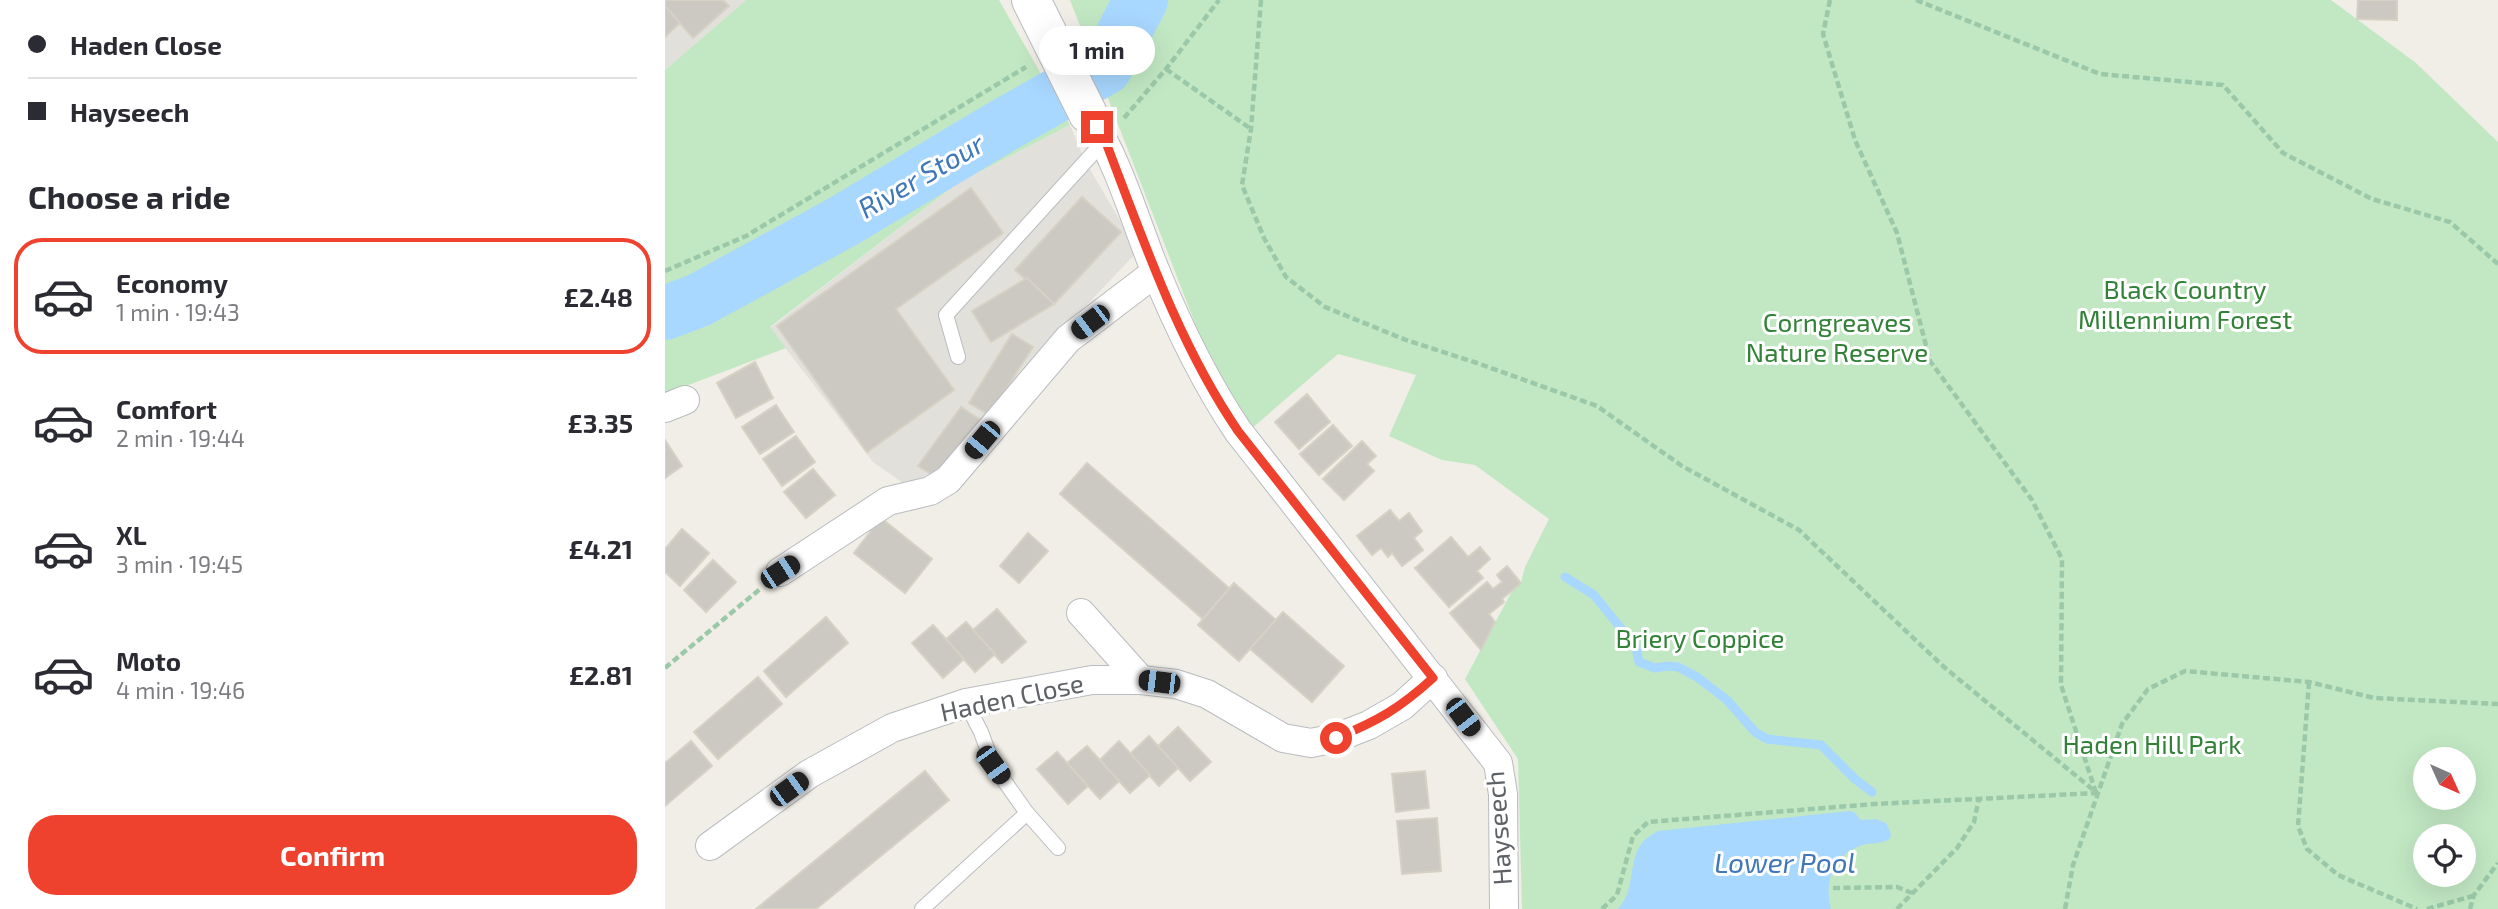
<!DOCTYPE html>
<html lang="en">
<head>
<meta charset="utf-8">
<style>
  :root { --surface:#fff; --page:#f2f2f3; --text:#2b2b33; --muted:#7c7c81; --line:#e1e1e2; --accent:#ef422e }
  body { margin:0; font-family:"Exo 2",sans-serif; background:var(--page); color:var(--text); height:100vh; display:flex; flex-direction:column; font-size:26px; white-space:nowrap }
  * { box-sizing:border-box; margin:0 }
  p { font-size:23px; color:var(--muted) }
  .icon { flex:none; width:38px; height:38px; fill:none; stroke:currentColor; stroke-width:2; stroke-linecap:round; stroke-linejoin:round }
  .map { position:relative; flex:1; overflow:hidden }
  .sheet { display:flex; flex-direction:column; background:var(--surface); width:665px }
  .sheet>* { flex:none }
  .hud { display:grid; align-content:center; height:154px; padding:0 28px; background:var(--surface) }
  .needle { width:46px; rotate:135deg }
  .controls { position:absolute; left:1748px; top:747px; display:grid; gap:14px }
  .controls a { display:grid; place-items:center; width:63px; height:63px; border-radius:50%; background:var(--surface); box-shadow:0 7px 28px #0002; font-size:35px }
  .end { position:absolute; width:32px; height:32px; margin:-16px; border:9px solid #ef422e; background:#fff; box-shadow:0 0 0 4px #fff }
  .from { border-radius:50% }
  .bubble { position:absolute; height:49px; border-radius:24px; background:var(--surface); box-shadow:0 7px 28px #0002; font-size:23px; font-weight:700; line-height:49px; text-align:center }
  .car { position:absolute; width:21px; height:42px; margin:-21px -10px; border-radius:9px; box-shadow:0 0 5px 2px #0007; background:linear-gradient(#222 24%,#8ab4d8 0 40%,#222 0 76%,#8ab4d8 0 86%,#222 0) }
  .hud b { display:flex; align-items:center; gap:24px; height:66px; font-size:26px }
  .hud b+b { border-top:2px solid var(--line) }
  .hud i { width:18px; height:18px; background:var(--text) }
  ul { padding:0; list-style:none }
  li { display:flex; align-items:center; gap:21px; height:116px; margin:0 14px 10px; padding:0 14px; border:4px solid transparent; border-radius:28px }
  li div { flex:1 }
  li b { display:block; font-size:26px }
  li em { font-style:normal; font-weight:700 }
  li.on { border-color:var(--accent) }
  li>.icon { width:63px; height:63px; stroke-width:1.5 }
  h2 { padding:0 28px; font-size:32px; line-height:84px }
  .primary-button { display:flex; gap:14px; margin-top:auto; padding:14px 28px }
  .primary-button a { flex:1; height:80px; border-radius:28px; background:var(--accent); color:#fff; font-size:28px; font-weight:700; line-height:80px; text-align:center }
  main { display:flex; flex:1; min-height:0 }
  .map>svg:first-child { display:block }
</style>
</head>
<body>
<main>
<section class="sheet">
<div class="hud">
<b><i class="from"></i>Haden Close</b>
<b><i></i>Hayseech</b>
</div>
<h2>Choose a ride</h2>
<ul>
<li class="on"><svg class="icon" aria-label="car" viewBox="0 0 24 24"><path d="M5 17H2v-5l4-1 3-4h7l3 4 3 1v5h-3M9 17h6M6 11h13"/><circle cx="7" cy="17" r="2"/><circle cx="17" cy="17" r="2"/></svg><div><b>Economy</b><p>1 min · 19:43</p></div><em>£2.48</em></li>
<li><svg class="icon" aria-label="car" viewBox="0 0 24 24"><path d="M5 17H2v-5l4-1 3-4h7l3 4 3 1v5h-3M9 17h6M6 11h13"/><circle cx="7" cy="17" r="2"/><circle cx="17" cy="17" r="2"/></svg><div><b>Comfort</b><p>2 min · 19:44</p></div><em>£3.35</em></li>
<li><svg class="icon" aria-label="car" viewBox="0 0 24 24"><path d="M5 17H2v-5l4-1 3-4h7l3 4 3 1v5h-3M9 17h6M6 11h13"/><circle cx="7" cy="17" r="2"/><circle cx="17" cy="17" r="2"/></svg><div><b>XL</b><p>3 min · 19:45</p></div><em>£4.21</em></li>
<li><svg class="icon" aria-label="car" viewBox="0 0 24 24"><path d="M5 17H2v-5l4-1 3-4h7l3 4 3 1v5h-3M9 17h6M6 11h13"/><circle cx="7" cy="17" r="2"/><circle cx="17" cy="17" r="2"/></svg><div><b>Moto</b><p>4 min · 19:46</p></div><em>£2.81</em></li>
</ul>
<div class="primary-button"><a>Confirm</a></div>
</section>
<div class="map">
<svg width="1833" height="909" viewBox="0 0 1833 909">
  <rect width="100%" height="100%" fill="#f0eee6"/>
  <g fill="#e2e0db">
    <path d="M0,0H81L0,70Z"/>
    <path d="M405,125L420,161L473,251L393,335L271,477L238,483L208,462L105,328L293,183Z"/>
  </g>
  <g fill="#c2e8c3" fill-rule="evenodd">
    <path d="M81,0H334L405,125L293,183L105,327L121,348L0,394V70Z"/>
    <path d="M405,0H1666L1751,63L1833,142V909H857L853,759L800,679L847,591L856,583L860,567L884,519L810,465L777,460L724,436L751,375L673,354L586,429L555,388ZM1760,760H1799V798H1760ZM1760,836H1799V875H1760Z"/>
  </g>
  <path fill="#a8d7ff" d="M1184,811L1189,812L1196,820L1211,819L1221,823L1226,834L1225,839C1215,845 1202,842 1192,847C1167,858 1159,885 1166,909H953C976,885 956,848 993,831Z"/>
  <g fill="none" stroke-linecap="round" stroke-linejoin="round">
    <g stroke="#a8d7ff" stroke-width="9">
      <path d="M900,577L929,595L959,632"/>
      <path d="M971,648L974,662L990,668L1002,666L1013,667L1032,677L1062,700L1090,732L1102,739L1156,745L1190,779L1207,792"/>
    </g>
    <path stroke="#a8d7ff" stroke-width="54" d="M0,313L34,300L177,222L334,128L440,68L476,0"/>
  </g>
  <g fill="#ccc9c3" stroke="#d6d1c4" stroke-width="2">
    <path d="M0,0H58L64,6L28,38L0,6Z"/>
    <path d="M1693,0H1732V20L1692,19Z"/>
    <path d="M0,6L15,23L0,37Z"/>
    <path d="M306,188L338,233L231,309L289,390L202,452L112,326Z"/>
    <path d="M417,197L456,232L389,304L350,270Z"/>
    <path d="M362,278L389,304L326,342L307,311Z"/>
    <path d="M347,334L368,347L324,415L304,403Z"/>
    <path d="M90,362L108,398L71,418L52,383Z"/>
    <path d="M642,394L665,422L634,449L610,422Z"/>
    <path d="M111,405L129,432L95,454L77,427Z"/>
    <path d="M296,407L317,421L271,477L253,466Z"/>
    <path d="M668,425L687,446L654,475L635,454Z"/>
    <path d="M131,436L150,462L117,486L98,459Z"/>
    <path d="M0,440L17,466L0,478Z"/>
    <path d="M697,441L711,456L702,464L709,471L679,500L658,479Z"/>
    <path d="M422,463L564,588L538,619L395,494Z"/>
    <path d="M148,469L170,495L141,518L119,492Z"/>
    <path d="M725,510L734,521L744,513L757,531L749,538L758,550L737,566L727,553L723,557L716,548L707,555L692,536Z"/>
    <path d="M216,518L267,559L240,593L189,553Z"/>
    <path d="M17,529L44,553L15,586L0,572V549Z"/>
    <path d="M363,533L383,551L354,583L335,566Z"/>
    <path d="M786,537L803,557L815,547L825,559L812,571L818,578L784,607L750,568Z"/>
    <path d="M48,560L71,582L41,612L19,590Z"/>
    <path d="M842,566L856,583L837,599L839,602L824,614L830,622L816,650L785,613L822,582L828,589L837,582L832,575Z"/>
    <path d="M569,583L611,620L574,661L533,625Z"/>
    <path d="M332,609L361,642L337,663L308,630Z"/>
    <path d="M618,612L679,666L647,702L585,649Z"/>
    <path d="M161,617L183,643L121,697L99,671Z"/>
    <path d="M301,622L330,654L310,672L281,639Z"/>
    <path d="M268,625L299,659L278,678L247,643Z"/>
    <path d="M93,677L117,704L53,759L29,732Z"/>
    <path d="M513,727L546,762L525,781L493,746Z"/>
    <path d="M484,736L513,768L494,786L465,754Z"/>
    <path d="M26,741L47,766L0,806V763Z"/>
    <path d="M454,741L485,775L465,793L435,760Z"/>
    <path d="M422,746L454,781L435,799L402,763Z"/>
    <path d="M392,752L423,786L403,804L372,769Z"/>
    <path d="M260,771L284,800L151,909H91Z"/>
    <path d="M760,771L764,808L731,812L727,774Z"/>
    <path d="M772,818L776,871L737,874L732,821Z"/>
  </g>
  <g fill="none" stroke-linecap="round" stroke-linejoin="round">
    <defs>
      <g id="lane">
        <path d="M293,357L281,315L440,140"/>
        <path d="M362,813L393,848"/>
        <path d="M257,909L362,813L328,765L316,732L301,703"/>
      </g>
      <g id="street">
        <path d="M423,114C454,162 469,218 490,270C513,326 540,382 573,431L833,763L838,794L839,909"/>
        <path d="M0,408L20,400"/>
        <path d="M115,572L223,501L265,491L283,480L403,339L491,272"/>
        <path d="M416,613L476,680"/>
        <path d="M45,846L144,774L227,728L301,703L427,680H476L511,684L542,694L618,738L646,743L671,738L704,725L737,706L768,678"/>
      </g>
      <path id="secondary" d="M366,0L423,114"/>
    </defs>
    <use href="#lane" stroke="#b9bcc0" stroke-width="16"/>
    <use href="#street" stroke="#b9bcc0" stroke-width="30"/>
    <use href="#secondary" stroke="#b8bbc0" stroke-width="40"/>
    <g stroke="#9ac8a8" stroke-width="4.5" stroke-dasharray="7 3.5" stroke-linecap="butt">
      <path d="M596,0L586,129L577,185L599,238L621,277L660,307L741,340L812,363L932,406L1017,466L1134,530L1279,667L1432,793"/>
      <path d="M1165,0L1158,34L1190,140L1232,233L1265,361L1367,500L1397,559L1396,685L1431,793"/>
      <path d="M1251,0L1435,74L1558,85L1618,153L1707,199L1785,222L1833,264"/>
      <path d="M501,69L586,129"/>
      <path d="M459,118L501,69L554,0"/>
      <path d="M0,271L81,236L361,67"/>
      <path d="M0,668L95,589"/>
      <path d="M1644,682L1633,826L1642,849L1673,875L1752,909"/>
      <path d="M1168,888L1232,887L1247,893"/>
      <path d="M937,909L952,895L968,836L983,822L1210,804L1432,793"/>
      <path d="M1232,909L1292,848L1309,822L1314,798"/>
      <path d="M1400,909L1408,865L1457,724L1483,689L1520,671L1644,682L1709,698L1833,704"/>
      <path d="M1762,909L1808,896"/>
      <path d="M1805,909L1809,895L1833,863"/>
    </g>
    <use href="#lane" stroke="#fff" stroke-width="14"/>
    <use href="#street" stroke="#fff" stroke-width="28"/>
    <use href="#secondary" stroke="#fff" stroke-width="38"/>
  </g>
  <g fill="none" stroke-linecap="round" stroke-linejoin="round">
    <path stroke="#ef422e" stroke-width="9" d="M432,127L440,140C478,239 513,343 573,431L768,678C735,708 713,721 671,738"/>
  </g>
  <g text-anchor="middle" stroke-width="6" stroke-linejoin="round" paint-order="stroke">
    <g font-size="26" fill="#318237" stroke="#fff">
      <text x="1520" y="299">Black Country<tspan x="1520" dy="30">Millennium Forest</tspan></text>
      <text x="1172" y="332">Corngreaves<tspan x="1172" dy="30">Nature Reserve</tspan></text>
      <text x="1035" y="648">Briery Coppice</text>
      <text x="1487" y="754">Haden Hill Park</text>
    </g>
    <g font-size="26" fill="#5e6267" stroke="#fff">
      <text transform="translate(347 698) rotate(-12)" y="9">Haden Close</text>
      <text transform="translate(834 828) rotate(-94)" y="9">Hayseech</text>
    </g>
    <g font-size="28" font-style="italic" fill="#4077b6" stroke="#fff">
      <text transform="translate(256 176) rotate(-30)" y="10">River Stour</text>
      <text x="1120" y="873">Lower Pool</text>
    </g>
  </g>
</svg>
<div class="controls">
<a><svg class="needle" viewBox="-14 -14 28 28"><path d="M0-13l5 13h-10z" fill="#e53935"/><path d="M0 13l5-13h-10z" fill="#7c7c81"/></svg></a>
<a><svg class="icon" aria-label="locate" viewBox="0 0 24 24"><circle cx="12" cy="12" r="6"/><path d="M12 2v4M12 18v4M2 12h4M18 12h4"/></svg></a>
</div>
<i class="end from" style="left:671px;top:738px"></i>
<i class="end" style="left:432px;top:127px"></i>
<div class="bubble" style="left:374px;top:26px;width:116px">1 min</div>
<i class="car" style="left:425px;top:322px;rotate:233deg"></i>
<i class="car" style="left:317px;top:440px;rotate:220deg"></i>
<i class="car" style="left:115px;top:572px;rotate:57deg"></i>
<i class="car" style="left:494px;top:682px;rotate:277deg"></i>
<i class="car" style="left:798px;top:717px;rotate:143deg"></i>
<i class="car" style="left:328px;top:765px;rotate:144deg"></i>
<i class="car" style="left:124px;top:789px;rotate:54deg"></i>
</div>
</main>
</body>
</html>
